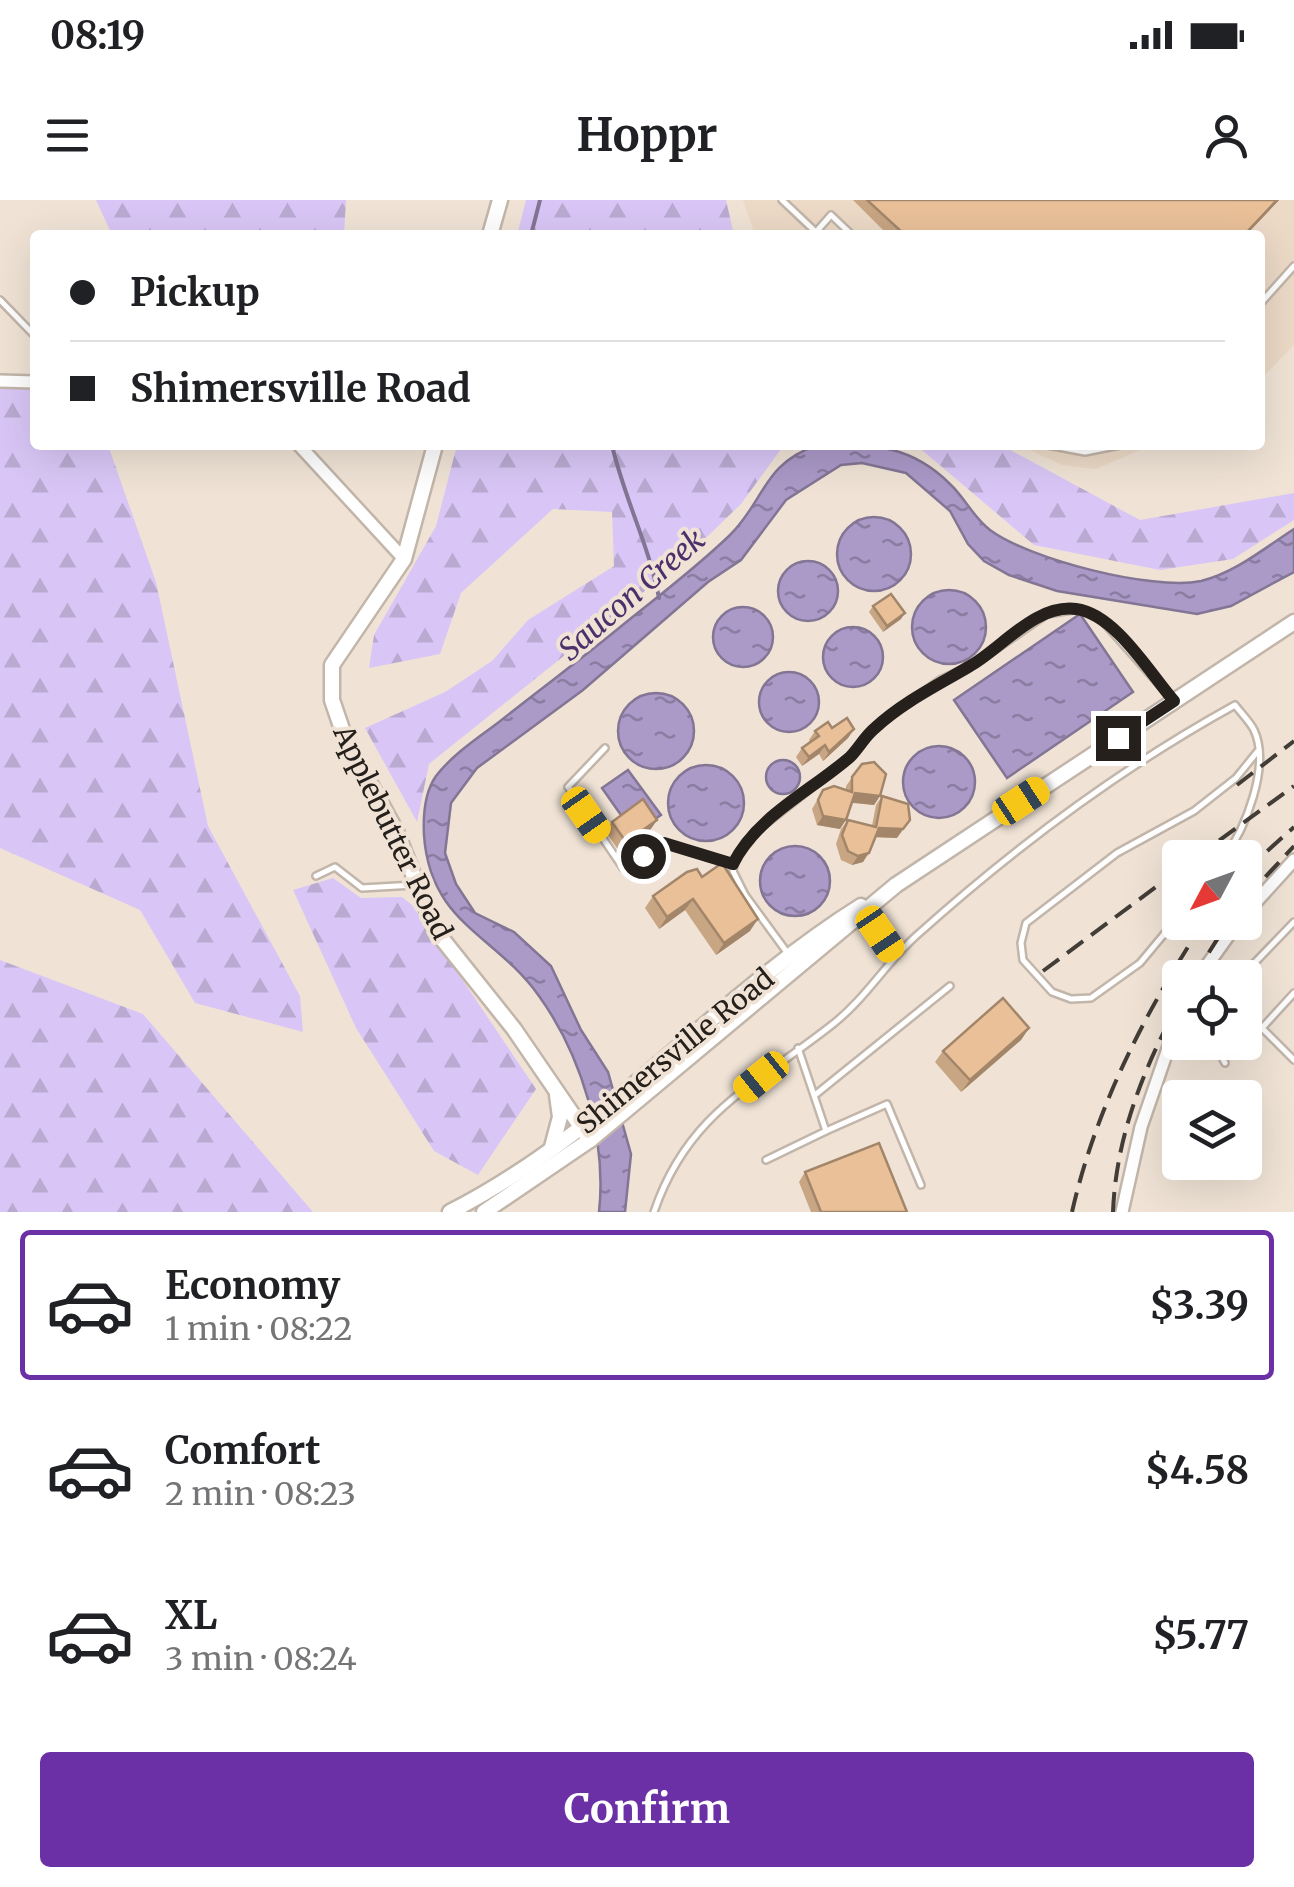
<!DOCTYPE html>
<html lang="en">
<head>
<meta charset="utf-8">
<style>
  :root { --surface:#fff; --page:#f2f2f2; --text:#202124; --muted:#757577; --line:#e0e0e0; --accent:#6b30a6 }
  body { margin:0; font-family:Merriweather,serif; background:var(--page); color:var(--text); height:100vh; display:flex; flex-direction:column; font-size:38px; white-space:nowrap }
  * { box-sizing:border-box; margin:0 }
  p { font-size:32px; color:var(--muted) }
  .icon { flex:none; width:55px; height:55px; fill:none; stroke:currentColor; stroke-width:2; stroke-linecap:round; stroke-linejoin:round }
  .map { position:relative; height:1012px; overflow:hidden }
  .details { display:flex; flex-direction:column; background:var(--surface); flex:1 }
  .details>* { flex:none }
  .hud { position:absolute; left:30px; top:30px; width:1235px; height:220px; border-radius:10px; box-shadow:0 10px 40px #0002; display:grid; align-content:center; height:220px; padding:0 40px; background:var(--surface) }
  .needle { width:65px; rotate:229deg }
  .controls { position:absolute; left:1162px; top:640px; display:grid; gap:20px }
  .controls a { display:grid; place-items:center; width:100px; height:100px; border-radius:10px; background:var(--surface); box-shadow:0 10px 40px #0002; font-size:50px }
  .end { position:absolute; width:45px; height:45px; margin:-22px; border:12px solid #25201b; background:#fff; box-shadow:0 0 0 5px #fff }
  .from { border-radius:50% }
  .car { position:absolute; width:30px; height:60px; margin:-30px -15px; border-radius:12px; box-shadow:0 0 8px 2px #0007; background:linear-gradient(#f5c518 24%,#345 0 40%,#f5c518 0 76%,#345 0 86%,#f5c518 0) }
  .hud b { display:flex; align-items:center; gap:35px; height:95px; font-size:38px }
  .hud b+b { border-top:2px solid var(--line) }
  .hud i { width:25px; height:25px; background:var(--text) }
  ul { padding:18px 0 0; list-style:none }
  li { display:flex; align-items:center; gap:30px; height:150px; margin:0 20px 15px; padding:0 20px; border:5px solid transparent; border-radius:10px }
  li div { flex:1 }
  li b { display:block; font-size:38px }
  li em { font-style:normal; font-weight:700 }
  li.current { border-color:var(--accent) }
  li>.icon { width:90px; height:90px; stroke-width:1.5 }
  .button { display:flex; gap:20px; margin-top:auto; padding:20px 40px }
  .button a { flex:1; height:115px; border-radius:10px; background:var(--accent); color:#fff; font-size:40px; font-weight:700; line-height:115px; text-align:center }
  .status { display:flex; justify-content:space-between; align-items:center; height:70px; padding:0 50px; background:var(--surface); direction:ltr }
  .status svg { height:28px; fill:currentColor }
  header { display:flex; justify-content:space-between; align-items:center; height:130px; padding:0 40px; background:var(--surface); font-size:45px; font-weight:700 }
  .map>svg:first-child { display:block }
</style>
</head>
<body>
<div class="status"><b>08:19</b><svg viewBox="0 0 49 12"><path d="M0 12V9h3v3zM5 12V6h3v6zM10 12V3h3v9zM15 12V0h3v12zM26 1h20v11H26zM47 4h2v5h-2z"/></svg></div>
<header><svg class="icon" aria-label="menu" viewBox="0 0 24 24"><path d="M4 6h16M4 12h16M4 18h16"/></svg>Hoppr<svg class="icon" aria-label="person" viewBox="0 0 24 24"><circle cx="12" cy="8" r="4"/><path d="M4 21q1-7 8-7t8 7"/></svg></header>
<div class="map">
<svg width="1294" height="1012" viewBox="0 0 1294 1012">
  <defs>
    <pattern id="forest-firs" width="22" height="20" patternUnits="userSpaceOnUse" patternTransform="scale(2.5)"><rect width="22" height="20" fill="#d9c6f6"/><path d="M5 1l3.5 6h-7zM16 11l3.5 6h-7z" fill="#baaad2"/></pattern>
    <pattern id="water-ripples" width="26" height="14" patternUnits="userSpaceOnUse" patternTransform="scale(2.5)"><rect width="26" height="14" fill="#ab99c8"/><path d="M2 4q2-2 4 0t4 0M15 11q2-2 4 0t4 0" fill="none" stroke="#8b7ca2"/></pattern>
  </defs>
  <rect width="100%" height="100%" fill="#f0e3d6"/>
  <g fill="#ecd9c6">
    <path d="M743,0H1294V145L1260,180V35H755Z"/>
    <path d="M1019,245H1152L1096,269L1062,265Z"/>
  </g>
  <g fill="url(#forest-firs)">
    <path d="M96,0H346L344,35H112Z"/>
    <path d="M526,0H726L734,35H517Z"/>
    <path d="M35,178V245H108L156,382L208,626L300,796L303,832L195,803L140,710L0,648V185Z"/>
    <path d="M457,245H784L741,304L681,362L429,564L417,622L365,528L445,492L492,461L528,420L614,366L612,312L553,309L461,393L440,454L369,468L374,435L436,326Z"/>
    <path d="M916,245H1001L1140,320L1294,293V320L1233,359L1160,370L1034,345Z"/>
    <path d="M333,678L361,698L402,697L412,705L536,889L478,975L434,951L356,828L293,690Z"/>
    <path d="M0,760L143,814L313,1012H0Z"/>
  </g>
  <g fill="url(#water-ripples)" stroke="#837594" stroke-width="2.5">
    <path d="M817,245C871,245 909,243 950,284C965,298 973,317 990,330C1029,359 1152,391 1201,381C1235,373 1266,347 1294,329V372L1231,406L1197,414L1057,391L1009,375L984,361L968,344L950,311L906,273L862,263L841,265L786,300L741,360L708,382L583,490L477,568L451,603L445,653L456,684L475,713L514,732L551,766L581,830L608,872L631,954L625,1012H599C607,940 582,856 539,796C495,734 430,724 424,635C423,615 424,593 436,576C453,554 478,538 499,522C539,490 580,460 619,428C656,398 696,368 730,335C766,299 762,265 817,245Z"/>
    <circle cx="874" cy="354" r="37"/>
    <circle cx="808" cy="391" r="30"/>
    <circle cx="949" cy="427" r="37"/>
    <circle cx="743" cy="437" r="30"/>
    <path d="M1080,414L1133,492L1007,578L954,500Z"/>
    <circle cx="853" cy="457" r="30"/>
    <circle cx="789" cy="502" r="30"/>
    <circle cx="656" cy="531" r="38"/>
    <circle cx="939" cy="582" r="36"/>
    <circle cx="783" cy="577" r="17"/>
    <circle cx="706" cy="603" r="38"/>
    <path d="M628,570L661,615L648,624L623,618L602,588Z"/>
    <circle cx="795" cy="681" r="35"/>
  </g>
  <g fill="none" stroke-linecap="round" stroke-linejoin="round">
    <g stroke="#837594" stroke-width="4">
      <path d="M531,35L540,0"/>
      <path d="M612,245C624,298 649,345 659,398"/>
    </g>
    <defs>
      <g id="service">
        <path d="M782,0L819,35"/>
        <path d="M816,32L831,15L852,35"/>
        <path d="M0,100L35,136"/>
        <path d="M1260,104L1294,66"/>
        <path d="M1048,245L1085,252L1120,245"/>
        <path d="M605,548L568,587L623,668L664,643L733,664"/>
        <path d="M316,676L335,667L362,688L414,685"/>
        <path d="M865,713L894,756"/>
        <path d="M1180,715L1140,763L1091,798L1071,799L1052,792L1023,760L1021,743L1026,723L1117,653L1194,611L1236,578L1257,552"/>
        <path d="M789,755L745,695L733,671L735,659L759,629L853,555L875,527L940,480L973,465L1047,414L1079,409L1098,416L1173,500"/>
        <path d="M1240,778L1294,722"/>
        <path d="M1294,793L1262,828L1294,860"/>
        <path d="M1214,842L1225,863"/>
        <path d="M815,895L950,786"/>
        <path d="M826,931L887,904L921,985"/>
        <path d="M766,960L826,931L798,848"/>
        <path d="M654,1012C688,912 756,885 833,824C866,798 886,763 916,736C1015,647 1119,569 1235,505C1241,513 1250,522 1254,530C1271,566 1245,629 1224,658"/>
      </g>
      <g id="minor">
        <path d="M0,181L35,182"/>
        <path d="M299,245L404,359"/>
        <path d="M1245,714L1294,660"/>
        <path d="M1198,778L1238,722"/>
        <path d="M1122,1012L1141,927L1180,814"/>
      </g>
      <g id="tertiary">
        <path d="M490,35L500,0"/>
        <path d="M435,245L404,359L332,465V500L345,538L396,631L435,730L514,829L590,940"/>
        <path d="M552,947L560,917L557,895"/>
        <path d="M450,1012C604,934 716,797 861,706"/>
        <path d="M484,1012L590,940L896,685L1294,422"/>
      </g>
    </defs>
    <use href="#service" stroke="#c2b5a9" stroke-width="10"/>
    <use href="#minor" stroke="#c2b5a9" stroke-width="16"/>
    <use href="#tertiary" stroke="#c2b5a9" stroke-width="19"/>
    <use href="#service" stroke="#fff" stroke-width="5"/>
    <use href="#minor" stroke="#fff" stroke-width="11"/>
    <use href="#tertiary" stroke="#fff" stroke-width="14"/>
    <g stroke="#433d37" stroke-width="4" stroke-dasharray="20 10" stroke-linecap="butt">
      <path d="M1237,585L1294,541"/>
      <path d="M1195,658L1294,586"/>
      <path d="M1245,671L1294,627"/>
      <path d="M1245,699L1294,646"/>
      <path d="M1043,771L1180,669"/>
      <path d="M1193,778L1228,722"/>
      <path d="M1072,1012C1096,907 1145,812 1204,722"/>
      <path d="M1113,1012C1116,936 1144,867 1180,801"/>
    </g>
  </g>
  <g fill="#c8a583">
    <path d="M853,0H1279L1246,35H888Z"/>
    <path d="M873,406L901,419L883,432L869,412Z"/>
    <path d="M832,528L854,529L848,538L823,561L819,554L802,566L796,557L802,548L810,542L809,540L815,531Z"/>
    <path d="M862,564L880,596L874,605L852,603L840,629L817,625L812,609L823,590H846V586Z"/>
    <path d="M882,596L897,638L875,637L863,662L852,665L841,660L836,644L841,629L848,620L872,626L876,605Z"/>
    <path d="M612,622L651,629L619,651L605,631Z"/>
    <path d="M702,677L750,731L716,755L685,710L659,729L645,708L653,696Z"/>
    <path d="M1029,828L1021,840L961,892L935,862L943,851Z"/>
    <path d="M805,972L907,1012H811L799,982Z"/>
  </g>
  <g fill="#a3866a">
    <path d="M1277,0H1279L1246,35H1244Z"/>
    <path d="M905,413L901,419L883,432L887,426Z"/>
    <path d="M854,529L848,538L823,561L829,552Z"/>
    <path d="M825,545L819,554L802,566L809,557Z"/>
    <path d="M855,593L880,596L874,605L848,602Z"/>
    <path d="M823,616L846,620L840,629L817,625Z"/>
    <path d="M657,620L651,629L619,651L626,642Z"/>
    <path d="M910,620L897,638L872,637L879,628Z"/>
    <path d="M869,653L863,662L852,665L858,656Z"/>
    <path d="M693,699L685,710L659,729L667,717Z"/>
    <path d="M758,719L750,731L716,755L724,743Z"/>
    <path d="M1029,828L1021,840L961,892L970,880Z"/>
  </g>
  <g fill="#e9c098" stroke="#a3866a" stroke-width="2.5">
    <path d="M867,0H1277L1244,35H905Z"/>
    <path d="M891,394L905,413L887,426L873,406Z"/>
    <path d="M847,518L854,529L829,552L825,545L809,557L802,548L819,536L815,531L828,522L832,528Z"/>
    <path d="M874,562L886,574L880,596L855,593L846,620L823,616L818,600L823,590L834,586L852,592V577L862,564Z"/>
    <path d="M882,596L908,604L910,620L903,629L879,628L869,653L858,656L848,651L842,635L848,620L876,627Z"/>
    <path d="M643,599L657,620L626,642L612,622Z"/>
    <path d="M722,663L758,719L724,743L693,699L667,717L653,696L687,672L697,669L702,677Z"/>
    <path d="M1003,798L1029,828L970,880L943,851Z"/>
    <path d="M879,943L907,1012H821L805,972Z"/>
  </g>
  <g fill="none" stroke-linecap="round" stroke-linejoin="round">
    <path stroke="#25201b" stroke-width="12" d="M643,656L664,643L733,664C757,616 811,591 850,557C859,548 865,536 875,528C903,502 938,485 970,466C1002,448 1035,404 1076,409C1115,414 1149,472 1174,501L1118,538"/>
  </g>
  <g text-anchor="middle" stroke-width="8" stroke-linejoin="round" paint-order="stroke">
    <g font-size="28" fill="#25201b" stroke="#f0e3d6">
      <text transform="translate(393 632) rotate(64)" y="10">Applebutter Road</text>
      <text transform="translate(675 851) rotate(-39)" y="10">Shimersville Road</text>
    </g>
    <g font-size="30" font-style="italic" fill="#4b306c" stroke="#f0e3d6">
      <text transform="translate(632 395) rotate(-41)" y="10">Saucon Creek</text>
    </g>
  </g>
</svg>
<div class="controls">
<a><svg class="needle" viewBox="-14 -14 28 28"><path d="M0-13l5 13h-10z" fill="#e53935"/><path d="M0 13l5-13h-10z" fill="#757577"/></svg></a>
<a><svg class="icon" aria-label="locate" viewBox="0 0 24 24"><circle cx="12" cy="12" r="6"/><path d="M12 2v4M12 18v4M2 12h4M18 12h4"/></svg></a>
<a><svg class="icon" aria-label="layers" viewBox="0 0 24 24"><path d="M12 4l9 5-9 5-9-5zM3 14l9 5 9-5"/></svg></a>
</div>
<i class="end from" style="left:643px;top:656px"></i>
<i class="end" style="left:1118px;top:538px"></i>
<i class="car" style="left:1021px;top:601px;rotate:57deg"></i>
<i class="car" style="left:586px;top:615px;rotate:145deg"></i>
<i class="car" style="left:880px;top:734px;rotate:146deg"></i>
<i class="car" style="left:761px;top:877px;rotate:231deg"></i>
<div class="hud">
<b><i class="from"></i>Pickup</b>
<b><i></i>Shimersville Road</b>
</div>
</div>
<section class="details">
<ul>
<li class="current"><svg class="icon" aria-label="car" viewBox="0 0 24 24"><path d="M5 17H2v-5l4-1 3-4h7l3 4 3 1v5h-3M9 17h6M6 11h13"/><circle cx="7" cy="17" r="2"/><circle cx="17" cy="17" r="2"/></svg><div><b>Economy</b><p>1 min · 08:22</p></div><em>$3.39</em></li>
<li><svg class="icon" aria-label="car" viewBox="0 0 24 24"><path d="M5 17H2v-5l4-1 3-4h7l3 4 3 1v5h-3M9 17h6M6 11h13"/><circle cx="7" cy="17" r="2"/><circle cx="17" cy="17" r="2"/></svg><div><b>Comfort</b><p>2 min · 08:23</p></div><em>$4.58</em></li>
<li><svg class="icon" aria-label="car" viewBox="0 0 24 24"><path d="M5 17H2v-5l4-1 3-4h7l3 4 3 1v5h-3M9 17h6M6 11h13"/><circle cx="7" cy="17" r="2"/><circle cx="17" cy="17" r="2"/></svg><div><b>XL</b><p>3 min · 08:24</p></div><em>$5.77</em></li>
</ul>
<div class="button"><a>Confirm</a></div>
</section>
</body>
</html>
